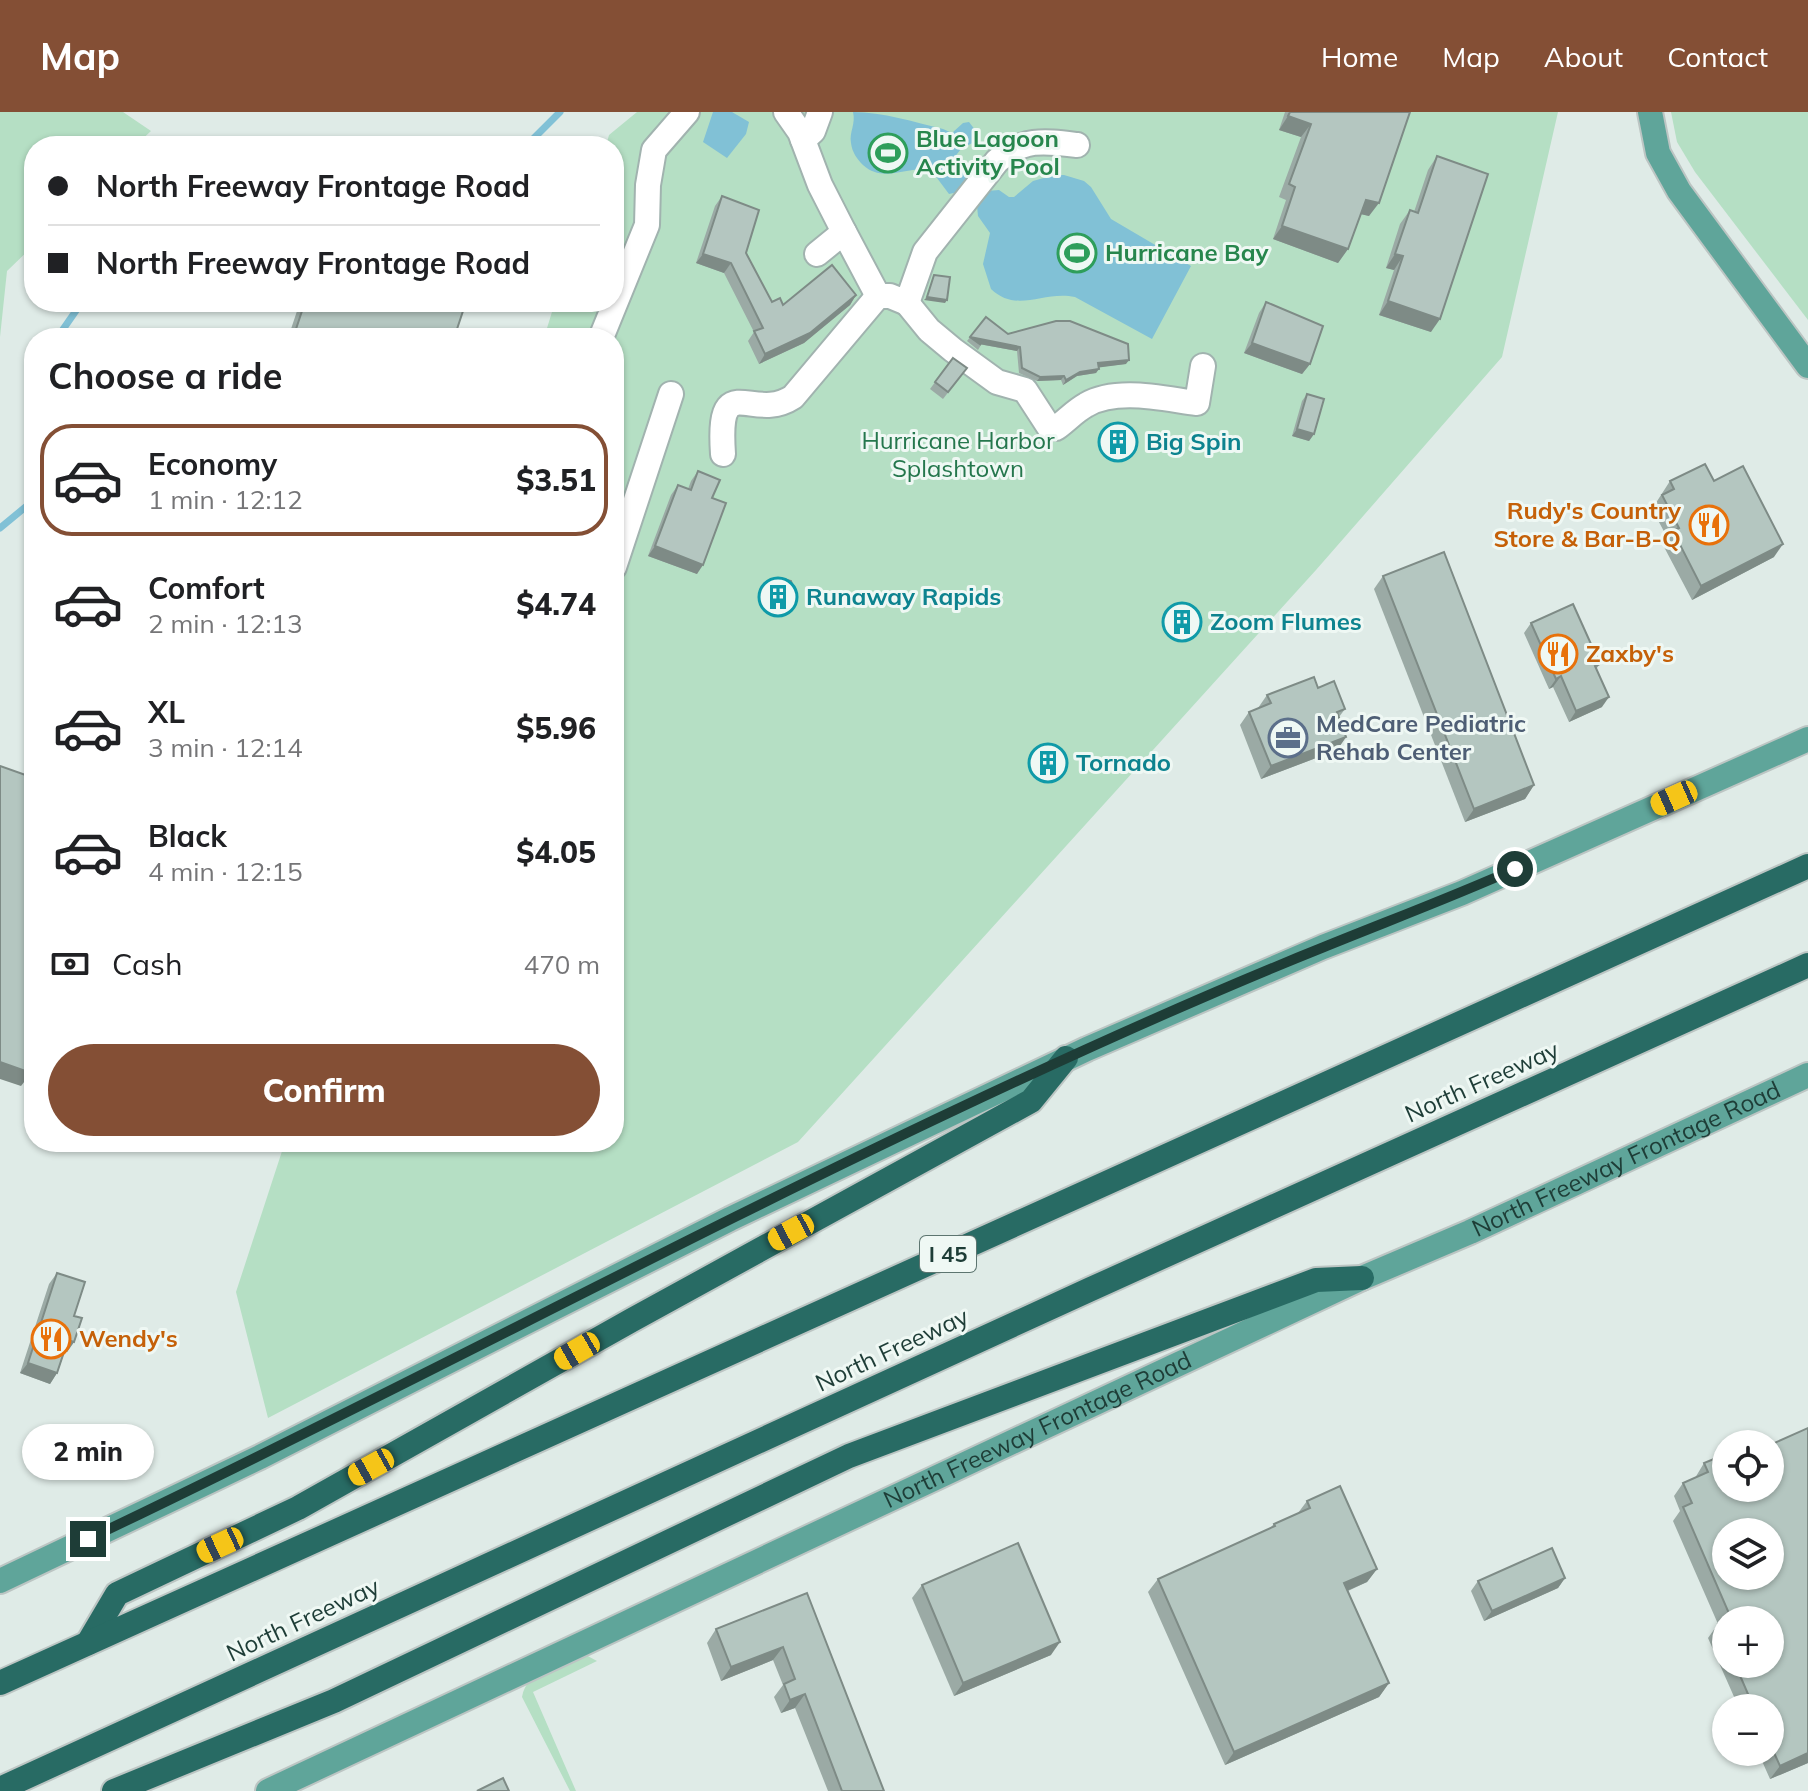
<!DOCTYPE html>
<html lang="en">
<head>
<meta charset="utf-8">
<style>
  :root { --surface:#fff; --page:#f2f2f2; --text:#202124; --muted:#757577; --line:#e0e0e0; --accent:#844f35 }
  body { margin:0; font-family:Mulish,sans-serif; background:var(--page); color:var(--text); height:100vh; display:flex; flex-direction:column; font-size:30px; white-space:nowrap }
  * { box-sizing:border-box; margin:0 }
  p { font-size:26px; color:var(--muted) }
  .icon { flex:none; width:44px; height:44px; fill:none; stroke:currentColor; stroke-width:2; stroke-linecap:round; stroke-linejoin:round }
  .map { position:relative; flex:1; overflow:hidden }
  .details { position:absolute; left:24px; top:216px; width:600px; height:824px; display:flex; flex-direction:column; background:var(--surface); border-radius:32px; box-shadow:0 2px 6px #0004 }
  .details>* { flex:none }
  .banner { position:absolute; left:24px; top:24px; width:600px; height:176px; border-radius:32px; box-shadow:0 2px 6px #0004; display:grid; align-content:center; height:176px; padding:0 24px; background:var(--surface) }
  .tools { position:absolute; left:1712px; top:1318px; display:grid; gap:16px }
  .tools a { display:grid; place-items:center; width:72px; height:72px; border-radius:50%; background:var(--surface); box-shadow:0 2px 6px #0004; font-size:40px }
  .end { position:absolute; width:36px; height:36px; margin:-18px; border:10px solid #1e3d37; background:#fff; box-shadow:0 0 0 4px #fff }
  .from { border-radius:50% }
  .bubble { position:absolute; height:56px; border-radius:28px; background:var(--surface); box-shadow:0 2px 6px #0004; font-size:26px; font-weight:800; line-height:56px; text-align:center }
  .car { position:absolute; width:24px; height:48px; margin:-24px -12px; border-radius:10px; box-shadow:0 0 6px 2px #0007; background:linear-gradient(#f5c518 24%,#345 0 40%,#f5c518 0 76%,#345 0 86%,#f5c518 0) }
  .banner b { display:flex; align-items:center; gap:28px; height:76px; font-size:30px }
  .banner b+b { border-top:2px solid var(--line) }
  .banner i { width:20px; height:20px; background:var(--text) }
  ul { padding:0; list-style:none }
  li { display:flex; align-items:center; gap:24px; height:112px; margin:0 16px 12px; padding:0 8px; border:4px solid transparent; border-radius:32px }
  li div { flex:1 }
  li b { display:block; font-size:30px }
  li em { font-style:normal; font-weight:800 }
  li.on { border-color:var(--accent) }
  li>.icon { width:72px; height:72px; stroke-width:1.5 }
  h2 { padding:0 24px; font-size:36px; line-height:96px }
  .pay { display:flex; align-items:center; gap:20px; height:88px; padding:0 24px; font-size:30px }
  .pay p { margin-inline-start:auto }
  .button { display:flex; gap:16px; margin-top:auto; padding:16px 24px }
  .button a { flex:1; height:92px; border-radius:48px; background:var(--accent); color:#fff; font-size:32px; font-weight:800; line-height:92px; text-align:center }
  header { display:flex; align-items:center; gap:48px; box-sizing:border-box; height:112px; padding:0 40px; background:var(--accent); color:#fff }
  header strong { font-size:38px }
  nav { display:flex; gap:44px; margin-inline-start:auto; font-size:28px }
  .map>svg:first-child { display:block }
</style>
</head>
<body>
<header>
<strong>Map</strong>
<nav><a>Home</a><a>Map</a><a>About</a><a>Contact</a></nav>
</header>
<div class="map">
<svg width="1808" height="1679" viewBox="0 0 1808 1679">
  <rect width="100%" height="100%" fill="#dfebe7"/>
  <g fill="#b5dfc4">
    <path d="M0,0H123L151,19L135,34H34V133L7,159L0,225Z"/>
    <path d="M637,0H1558L1502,245L1316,458L798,1030L268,1306L236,1180L285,1030H614V226H544L555,190H614V34H606L609,23Z"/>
    <path d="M1671,0H1808V208L1695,60L1677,30Z"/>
    <path d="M584,1542L597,1549L533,1580L576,1679H570L522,1585C527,1557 561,1551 584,1542Z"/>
  </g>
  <g fill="#81c1d6">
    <path d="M713,0H732L749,10L746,22L727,46L703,30Z"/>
    <path d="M853,0C883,0 914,10 943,17L952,21L963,11L969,10L979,23L976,29L961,37L953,47L960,58L969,59V66L958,80L949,82L931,58C907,53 884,72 863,53C857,47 852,40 851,31C849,20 856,12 853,0Z"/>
    <path d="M1054,63H1064L1084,69L1091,75L1111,107L1191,154L1152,227L1075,185C1044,178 1017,202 991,177L983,152L990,121L978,104L977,94L987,79L999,78L1009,85H1014L1033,69Z"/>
  </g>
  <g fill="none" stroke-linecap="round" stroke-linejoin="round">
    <g stroke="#81c1d6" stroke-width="7">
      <path d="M526,34L560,0"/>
      <path d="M57,226L82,190"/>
      <path d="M0,416L34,388"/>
    </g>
    <defs>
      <g id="minor">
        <path d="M786,0L800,20L820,73L844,120"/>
        <path d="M803,28L813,19L820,0"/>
        <path d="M817,142L844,120L878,184"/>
        <path d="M907,191L929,218L953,238L997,270L1025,278L1049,315L1056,316C1066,309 1075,299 1086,293C1117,275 1164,287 1197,291L1203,254"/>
        <path d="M601,226L647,113L648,73L654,38L687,0"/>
        <path d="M723,342C717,254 752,312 793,285L878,184H890L907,191L925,140L997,49C1023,26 1044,29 1077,33"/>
        <path d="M614,455L671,282"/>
      </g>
      <g id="major">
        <path d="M1650,0L1658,41L1679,79L1808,254"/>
        <path d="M0,1469L260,1345L730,1107L1087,937L1323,835L1462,781L1808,627"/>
        <path id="s1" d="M268,1679L1362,1166L1470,1120L1808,963"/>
      </g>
      <g id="highway">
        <path d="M88,1531L117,1482L298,1396L632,1208L1031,989L1066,946"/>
        <path d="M0,1571L1808,754"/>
        <path d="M0,1677L1091,1177L1808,853"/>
        <path d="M114,1679L334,1589L849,1344L1316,1168L1362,1166"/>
      </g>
    </defs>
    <use href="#minor" stroke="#a1b3af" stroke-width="28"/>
    <use href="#major" stroke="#bcc5c3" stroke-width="28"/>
    <use href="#highway" stroke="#bcc5c3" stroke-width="28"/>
    <use href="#minor" stroke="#fff" stroke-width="24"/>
    <use href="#major" stroke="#5fa59a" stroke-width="24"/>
    <use href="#highway" stroke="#286b64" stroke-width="24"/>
  </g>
  <g fill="#9baaa5" fill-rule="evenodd">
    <path d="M1285,0H1410L1369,104L1361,102L1348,137L1338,151L1273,127L1286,88L1279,85L1301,25L1279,18Z"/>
    <path d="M1437,44L1431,220L1379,203L1394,158L1386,156L1400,112L1410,98L1414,100L1428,58Z"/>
    <path d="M722,84L746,141L772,190L783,193L856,183L850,193L804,231L759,252L748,229L754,220L724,161L696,151L715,94Z"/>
    <path d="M300,190H466L454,226H288Z"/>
    <path d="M1266,190L1310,252L1302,262L1244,241L1259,201Z"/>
    <path d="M986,205L1008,222L1126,252L1099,255L1096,261L1077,264L1063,273L1061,268L1037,269L1019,261L1017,239L979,232L981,233L978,238L967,229Z"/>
    <path d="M953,246L967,256L943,287L930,277Z"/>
    <path d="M1307,282L1314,322L1309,329L1292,324L1302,289Z"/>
    <path d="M698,359L712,386L697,462L648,444L671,383L678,373L688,377L691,369Z"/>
    <path d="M1670,369H1714L1774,445L1692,488L1663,433L1668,427L1652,397Z"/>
    <path d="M1383,464L1534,673L1525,687L1465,710L1374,477Z"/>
    <path d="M770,470L792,491L789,495L773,497L767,494L763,483Z"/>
    <path d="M1175,496L1194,518L1192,521L1169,517L1172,499Z"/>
    <path d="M1531,511L1600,552L1596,557L1602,595L1569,610L1553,575L1549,577L1524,521Z"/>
    <path d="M1318,576L1345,597L1339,605L1346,625L1337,638L1261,667L1240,613L1249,600L1258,596L1267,583Z"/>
    <path d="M57,1161L74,1204V1230L67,1240L65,1239L57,1261L50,1272L20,1261L49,1172Z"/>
    <path d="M1808,1316V1651L1770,1667L1758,1640H1770V1596H1739L1708,1526L1718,1512L1673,1409L1680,1399L1674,1384L1683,1371L1695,1366L1704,1351L1726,1376ZM1726,1508L1770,1552H1726Z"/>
    <path d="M1307,1389L1377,1457L1367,1470L1348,1479L1389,1571L1379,1585L1225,1653L1148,1480L1158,1467L1270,1416L1274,1412L1298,1401Z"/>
    <path d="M1565,1466L1558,1476L1484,1509L1471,1479L1478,1469Z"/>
    <path d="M922,1473L1051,1543L954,1584L912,1486Z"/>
    <path d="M807,1481L884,1679H828L795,1596L781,1601L774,1585L783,1573L773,1548L721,1569L707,1531L716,1517Z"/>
  </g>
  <g fill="#7e8b86">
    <path d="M1288,4L1311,12L1301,25L1279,18Z"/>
    <path d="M1366,88L1379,91L1369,104L1356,101Z"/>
    <path d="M1282,114L1348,137L1338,151L1273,127Z"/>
    <path d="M703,142L731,151L724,161L696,151Z"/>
    <path d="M1395,142L1403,144L1394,158L1386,156Z"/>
    <path d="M856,183L850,193L804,231L759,252L765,242Z"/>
    <path d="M927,185L947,188L945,191L924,188Z"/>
    <path d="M1388,189L1440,207L1431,220L1379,203Z"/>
    <path d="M970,225L1020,235L1017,239L979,232Z"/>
    <path d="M1252,231L1310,252L1302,262L1244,241Z"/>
    <path d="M1129,248L1126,252L1095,256L1098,251Z"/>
    <path d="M1099,257L1096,261L1077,264L1063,273L1066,268L1080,260Z"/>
    <path d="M1064,264L1061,268L1037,269L1040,265Z"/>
    <path d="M1297,317L1314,322L1309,329L1292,324Z"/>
    <path d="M1783,432L1774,445L1692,488L1701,474Z"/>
    <path d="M655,434L703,453L697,462L648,444Z"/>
    <path d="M792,491L789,495L773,497L775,494Z"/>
    <path d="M1171,514L1194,518L1192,521L1169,517Z"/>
    <path d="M1561,564L1553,575L1549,577L1556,567Z"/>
    <path d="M1609,585L1602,595L1569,610L1576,599Z"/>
    <path d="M1346,625L1337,638L1261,667L1271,654Z"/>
    <path d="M1534,673L1525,687L1465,710L1474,697Z"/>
    <path d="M0,950L31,961L21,974L0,967Z"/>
    <path d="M68,1228L74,1230L67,1240L61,1238Z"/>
    <path d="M28,1251L57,1261L50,1272L20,1261Z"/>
    <path d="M1377,1457L1367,1470L1335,1484L1344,1471Z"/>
    <path d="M1565,1466L1558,1476L1484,1509L1492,1499Z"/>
    <path d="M1060,1530L1051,1543L954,1584L963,1571Z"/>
    <path d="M783,1535L773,1548L721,1569L731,1555Z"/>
    <path d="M1389,1571L1379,1585L1225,1653L1234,1640Z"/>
    <path d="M805,1582L795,1596L781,1601L790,1588Z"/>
    <path d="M1808,1641V1651L1770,1667L1780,1654Z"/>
  </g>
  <g fill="#b4c6c0" stroke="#7e8b86" stroke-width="2" fill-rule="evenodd">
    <path d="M1290,0H1410L1379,91L1366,88L1348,137L1282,114L1295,75L1289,72L1311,12L1288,4Z"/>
    <path d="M1437,44L1488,62L1440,207L1388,189L1403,144L1395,142L1410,98L1418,101Z"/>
    <path d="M722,84L759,98L746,141L772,190L780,186L783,193L832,153L856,183L810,221L765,242L754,219L763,216L731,151L703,142Z"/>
    <path d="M934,163L950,165L947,188L927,185Z"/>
    <path d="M305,190H466L454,226H293Z"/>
    <path d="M1266,190L1323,214L1310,252L1252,231Z"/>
    <path d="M986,205L1008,222L1056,209H1070L1128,232L1129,248L1098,251L1099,257L1080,260L1066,268L1064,264L1040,265L1022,256L1020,235L970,225L981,233L970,225Z"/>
    <path d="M953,246L967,256L948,280L935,270Z"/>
    <path d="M1307,282L1324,287L1314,322L1297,317Z"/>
    <path d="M1705,352L1714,369L1743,354L1783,432L1701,474L1673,419L1679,416L1662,383L1674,377L1670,369Z"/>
    <path d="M698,359L720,368L712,386L726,391L703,453L655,434L678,373L691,378Z"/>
    <path d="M1444,440L1534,673L1474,697L1383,464Z"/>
    <path d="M780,466L791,469L795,484L792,491L775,494L769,490L765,480L770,470Z"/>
    <path d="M1573,492L1600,552L1595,554L1609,585L1576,599L1561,564L1556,567L1531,511Z"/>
    <path d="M1175,496L1197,499L1194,518L1171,514Z"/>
    <path d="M1314,565L1318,576L1334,569L1345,597L1337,600L1346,625L1271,654L1249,600L1271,591L1267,583Z"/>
    <path d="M0,654L34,666V952L31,961L0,950Z"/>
    <path d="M57,1161L85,1170L74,1204L82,1206L74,1230L68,1228L57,1261L28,1251Z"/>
    <path d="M1808,1316V1641L1780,1654L1770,1632V1596H1754L1735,1552H1770V1508H1727L1731,1506L1683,1395L1692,1391L1683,1371L1708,1360L1704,1351L1726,1342V1376H1770V1333ZM1726,1420H1770V1464H1726Z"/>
    <path d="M1340,1374L1377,1457L1344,1471L1389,1571L1234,1640L1158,1467L1275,1414L1274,1412L1310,1396L1307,1389Z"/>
    <path d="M1018,1431L1060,1530L963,1571L922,1473Z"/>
    <path d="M1552,1436L1565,1466L1492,1499L1478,1469Z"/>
    <path d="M807,1481L884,1679H842L805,1582L790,1588L784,1572L795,1567L783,1535L731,1555L716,1517Z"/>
    <path d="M1726,1508V1531L1718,1512Z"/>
    <path d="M503,1666L509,1679H477Z"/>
  </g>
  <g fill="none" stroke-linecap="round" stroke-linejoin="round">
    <path stroke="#1e3d37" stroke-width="10" d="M88,1427C379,1289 663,1136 955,998C1076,941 1199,885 1324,835C1388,809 1452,785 1515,757"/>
  </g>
  <defs>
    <symbol id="stadium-ring" viewBox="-11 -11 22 22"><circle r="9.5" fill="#eff8f4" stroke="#2e9e5b" stroke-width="1.5"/><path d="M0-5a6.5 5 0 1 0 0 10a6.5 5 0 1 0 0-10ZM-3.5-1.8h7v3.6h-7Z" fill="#2e9e5b"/></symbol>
    <symbol id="building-ring" viewBox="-11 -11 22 22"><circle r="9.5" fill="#eff8f4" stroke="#0f9aa8" stroke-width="1.5"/><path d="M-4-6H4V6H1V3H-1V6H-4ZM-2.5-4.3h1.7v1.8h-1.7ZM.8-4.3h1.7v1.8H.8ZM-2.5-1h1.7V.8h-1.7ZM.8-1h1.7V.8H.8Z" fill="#0f9aa8"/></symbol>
    <symbol id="restaurant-ring" viewBox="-11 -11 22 22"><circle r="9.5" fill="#eff8f4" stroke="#e8710a" stroke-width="1.5"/><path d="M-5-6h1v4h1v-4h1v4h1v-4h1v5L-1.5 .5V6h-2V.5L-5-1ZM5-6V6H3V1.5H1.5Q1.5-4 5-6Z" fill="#e8710a"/></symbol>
    <symbol id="office-ring" viewBox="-11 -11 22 22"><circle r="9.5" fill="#eff8f4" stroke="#5c6f8a" stroke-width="1.5"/><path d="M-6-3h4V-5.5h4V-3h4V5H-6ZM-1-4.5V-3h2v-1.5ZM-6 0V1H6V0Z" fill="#5c6f8a"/></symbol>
  </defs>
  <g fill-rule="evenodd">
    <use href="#stadium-ring" x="866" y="19" width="44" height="44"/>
    <use href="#stadium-ring" x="1055" y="119" width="44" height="44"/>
    <use href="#building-ring" x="1096" y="308" width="44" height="44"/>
    <use href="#restaurant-ring" x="1687" y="391" width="44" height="44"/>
    <use href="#building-ring" x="756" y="463" width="44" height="44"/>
    <use href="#building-ring" x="1160" y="488" width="44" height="44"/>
    <use href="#restaurant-ring" x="1536" y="520" width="44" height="44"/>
    <use href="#office-ring" x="1266" y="604" width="44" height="44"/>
    <use href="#building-ring" x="1026" y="629" width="44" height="44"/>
    <use href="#restaurant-ring" x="29" y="1205" width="44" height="44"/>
  </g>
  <g text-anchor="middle" stroke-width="6" stroke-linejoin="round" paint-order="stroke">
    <rect fill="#eff8f4" stroke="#5d7570" stroke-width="2" x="920" y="1124" width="56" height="36" rx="6"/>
    <g font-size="22" font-weight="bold" fill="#1e3d37">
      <text x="948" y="1150">I 45</text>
    </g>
    <g font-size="24" font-weight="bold" fill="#27864d" stroke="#eff8f4" text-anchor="start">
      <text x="916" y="35">Blue Lagoon<tspan x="916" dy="28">Activity Pool</tspan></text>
      <text x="1105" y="149">Hurricane Bay</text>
    </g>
    <g font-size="24" fill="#25774d" stroke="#eff8f4">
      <text x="958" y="337">Hurricane Harbor<tspan x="958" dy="28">Splashtown</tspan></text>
    </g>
    <g font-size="24" font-weight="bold" fill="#0d838f" stroke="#eff8f4" text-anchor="start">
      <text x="1146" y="338">Big Spin</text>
      <text x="806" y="493">Runaway Rapids</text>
      <text x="1210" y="518">Zoom Flumes</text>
      <text x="1076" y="659">Tornado</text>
    </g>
    <g font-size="24" font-weight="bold" fill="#c56008" stroke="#eff8f4" text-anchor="start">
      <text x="1681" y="407" text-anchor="end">Rudy's Country<tspan x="1681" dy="28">Store &amp; Bar-B-Q</tspan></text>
      <text x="1586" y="550">Zaxby's</text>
      <text x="79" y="1235">Wendy's</text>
    </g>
    <g font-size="24" font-weight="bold" fill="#4e5e75" stroke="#eff8f4" text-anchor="start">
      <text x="1316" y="620">MedCare Pediatric<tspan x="1316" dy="28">Rehab Center</tspan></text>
    </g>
    <g font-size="24" fill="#1e3d37" stroke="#eff8f4">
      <text transform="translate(1482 970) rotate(-24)" y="8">North Freeway</text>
      <text dy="8" stroke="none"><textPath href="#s1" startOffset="1498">North Freeway Frontage Road</textPath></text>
      <text transform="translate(892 1238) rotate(-25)" y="8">North Freeway</text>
      <text dy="8" stroke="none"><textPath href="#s1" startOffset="850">North Freeway Frontage Road</textPath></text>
      <text transform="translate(303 1508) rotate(-25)" y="8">North Freeway</text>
    </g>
  </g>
</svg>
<div class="tools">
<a><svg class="icon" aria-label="locate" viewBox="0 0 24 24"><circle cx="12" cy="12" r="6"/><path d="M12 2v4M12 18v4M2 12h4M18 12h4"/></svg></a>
<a><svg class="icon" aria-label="layers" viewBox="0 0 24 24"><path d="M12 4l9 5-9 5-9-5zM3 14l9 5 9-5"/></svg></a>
<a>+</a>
<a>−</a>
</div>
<i class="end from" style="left:1515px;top:757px"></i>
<i class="end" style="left:88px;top:1427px"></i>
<div class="bubble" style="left:22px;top:1312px;width:132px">2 min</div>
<i class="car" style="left:1674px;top:686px;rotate:246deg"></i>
<i class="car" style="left:791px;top:1120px;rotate:242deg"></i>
<i class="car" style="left:577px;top:1239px;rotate:240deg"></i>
<i class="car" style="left:371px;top:1355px;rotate:241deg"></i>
<i class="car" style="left:220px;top:1433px;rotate:245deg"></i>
<div class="banner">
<b><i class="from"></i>North Freeway Frontage Road</b>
<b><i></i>North Freeway Frontage Road</b>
</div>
<section class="details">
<h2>Choose a ride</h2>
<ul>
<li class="on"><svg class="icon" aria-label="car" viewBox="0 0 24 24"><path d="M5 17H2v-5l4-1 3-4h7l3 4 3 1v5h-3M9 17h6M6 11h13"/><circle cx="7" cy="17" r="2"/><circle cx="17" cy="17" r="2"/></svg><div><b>Economy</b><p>1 min · 12:12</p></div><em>$3.51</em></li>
<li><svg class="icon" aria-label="car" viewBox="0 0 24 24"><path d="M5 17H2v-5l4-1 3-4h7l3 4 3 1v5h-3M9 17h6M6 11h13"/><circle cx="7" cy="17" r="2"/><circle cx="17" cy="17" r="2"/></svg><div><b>Comfort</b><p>2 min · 12:13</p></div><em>$4.74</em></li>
<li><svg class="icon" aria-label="car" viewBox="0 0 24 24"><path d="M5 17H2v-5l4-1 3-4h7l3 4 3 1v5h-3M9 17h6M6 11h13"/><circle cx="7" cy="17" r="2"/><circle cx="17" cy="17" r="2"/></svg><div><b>XL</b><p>3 min · 12:14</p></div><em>$5.96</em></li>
<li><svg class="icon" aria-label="car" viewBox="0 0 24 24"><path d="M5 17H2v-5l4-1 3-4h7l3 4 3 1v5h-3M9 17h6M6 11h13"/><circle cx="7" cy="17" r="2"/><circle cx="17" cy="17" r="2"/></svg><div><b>Black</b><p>4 min · 12:15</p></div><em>$4.05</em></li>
</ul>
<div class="pay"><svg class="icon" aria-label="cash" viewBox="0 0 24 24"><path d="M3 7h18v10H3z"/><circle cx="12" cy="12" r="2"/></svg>Cash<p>470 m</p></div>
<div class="button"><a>Confirm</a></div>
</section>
</div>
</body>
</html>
